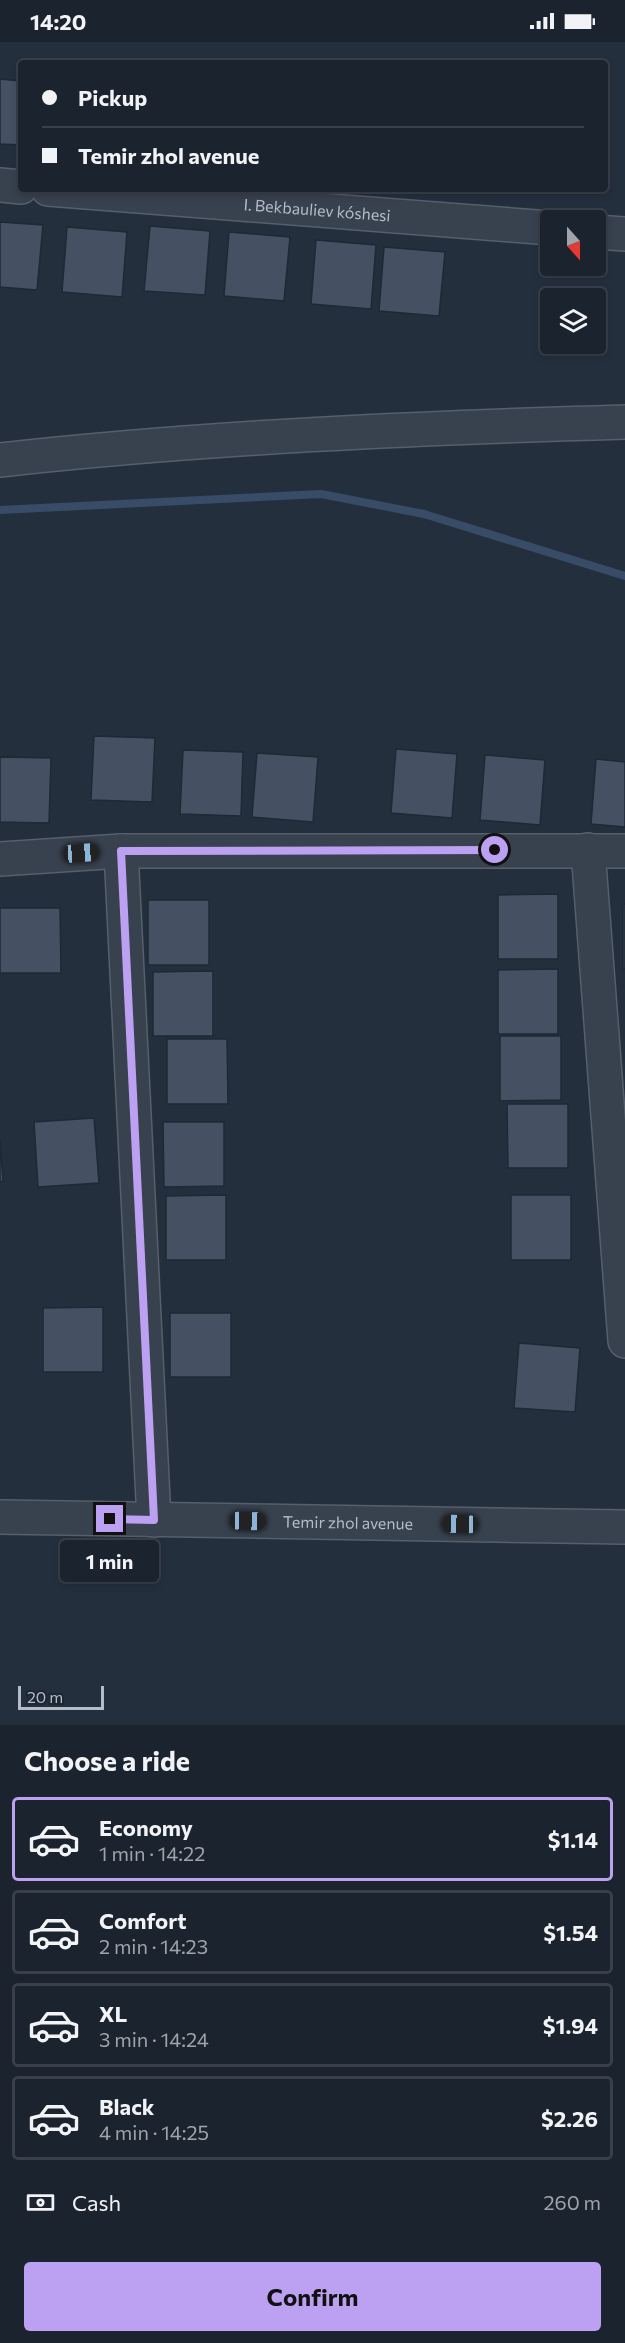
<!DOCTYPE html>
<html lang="en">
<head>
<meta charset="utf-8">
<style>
  :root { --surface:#1b232e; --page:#282f3a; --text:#f1f3f6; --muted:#a0a4aa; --line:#39404a; --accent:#bca0f2 }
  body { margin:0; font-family:Commissioner,sans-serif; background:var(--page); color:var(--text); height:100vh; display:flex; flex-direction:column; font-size:22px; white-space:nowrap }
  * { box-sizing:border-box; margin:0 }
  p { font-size:20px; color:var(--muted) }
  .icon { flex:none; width:33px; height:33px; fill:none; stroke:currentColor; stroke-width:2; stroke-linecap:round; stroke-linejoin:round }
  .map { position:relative; height:1683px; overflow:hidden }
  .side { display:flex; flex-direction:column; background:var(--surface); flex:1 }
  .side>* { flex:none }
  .banner { position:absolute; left:18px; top:18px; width:590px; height:132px; border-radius:6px; box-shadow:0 3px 9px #0003,0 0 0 2px var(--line); display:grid; align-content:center; height:132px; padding:0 24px; background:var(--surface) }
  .needle { width:39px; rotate:159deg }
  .tools { position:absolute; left:540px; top:168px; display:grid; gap:12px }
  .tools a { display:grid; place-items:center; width:66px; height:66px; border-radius:6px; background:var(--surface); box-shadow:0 3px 9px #0003,0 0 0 2px var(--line); font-size:30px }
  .scale { position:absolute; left:18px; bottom:15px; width:86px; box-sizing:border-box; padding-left:6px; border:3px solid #b4bcc9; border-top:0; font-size:16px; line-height:21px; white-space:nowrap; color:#b4bcc9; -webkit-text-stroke:4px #1d2633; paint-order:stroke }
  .end { position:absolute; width:27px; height:27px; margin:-14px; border:8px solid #bca0f2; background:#111; box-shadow:0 0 0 3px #111 }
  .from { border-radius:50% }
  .bubble { position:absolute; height:42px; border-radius:6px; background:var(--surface); box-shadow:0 3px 9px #0003,0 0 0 2px var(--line); font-size:20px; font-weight:700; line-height:42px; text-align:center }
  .car { position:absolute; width:18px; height:36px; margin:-18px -9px; border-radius:8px; box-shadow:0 0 4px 2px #0007; background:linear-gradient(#222 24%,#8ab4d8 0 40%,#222 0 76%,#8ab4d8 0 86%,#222 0) }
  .banner b { display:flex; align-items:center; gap:21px; height:57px; font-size:22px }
  .banner b+b { border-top:2px solid var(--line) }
  .banner i { width:15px; height:15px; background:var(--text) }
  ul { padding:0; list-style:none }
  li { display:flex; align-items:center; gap:18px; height:84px; margin:0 12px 9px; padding:0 12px; border:3px solid var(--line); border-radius:6px }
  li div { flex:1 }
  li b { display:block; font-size:22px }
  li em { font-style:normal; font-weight:700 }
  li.on { border-color:var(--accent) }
  li>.icon { width:54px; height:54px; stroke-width:1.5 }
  h2 { padding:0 24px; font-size:27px; line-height:72px }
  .pay { display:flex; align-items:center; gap:15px; height:66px; padding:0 24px; font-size:22px }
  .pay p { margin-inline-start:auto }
  .primary-button { display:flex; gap:12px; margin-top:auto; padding:12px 24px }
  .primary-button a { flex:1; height:69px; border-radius:6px; background:var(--accent); color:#111; font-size:24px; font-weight:700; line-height:69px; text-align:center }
  .status { display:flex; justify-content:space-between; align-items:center; height:42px; padding:0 30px; background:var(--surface); direction:ltr }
  .status svg { height:16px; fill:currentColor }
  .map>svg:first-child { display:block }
</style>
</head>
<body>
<div class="status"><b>14:20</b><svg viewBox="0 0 49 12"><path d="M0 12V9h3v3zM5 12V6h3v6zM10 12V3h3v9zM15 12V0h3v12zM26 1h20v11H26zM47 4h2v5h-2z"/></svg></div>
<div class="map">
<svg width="625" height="1683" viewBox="0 0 625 1683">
  <rect width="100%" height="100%" fill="#242f3e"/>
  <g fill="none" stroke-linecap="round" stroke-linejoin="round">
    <path stroke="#394c67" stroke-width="8" d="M0,468L321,452L424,472L625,534"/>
  </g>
  <g fill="#455162" stroke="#1f2835" stroke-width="1.5">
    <path d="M0,37L21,39V103L0,102Z"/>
    <path d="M0,180L43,183L37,248L0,245Z"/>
    <path d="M150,184L210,189L205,253L144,249Z"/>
    <path d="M67,185L127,190L122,255L62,250Z"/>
    <path d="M229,190L290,195L284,259L224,254Z"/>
    <path d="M316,198L376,203L371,267L311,262Z"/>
    <path d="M384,205L445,210L439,274L379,269Z"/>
    <path d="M94,694L155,696L152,760L91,758Z"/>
    <path d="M396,707L457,712L452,776L391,771Z"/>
    <path d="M183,708L243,710L241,774L180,772Z"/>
    <path d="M257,711L318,715L313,780L252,775Z"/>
    <path d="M485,713L545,718L540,783L480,778Z"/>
    <path d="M0,715L51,716L49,781L0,780Z"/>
    <path d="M596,717L625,720V785L591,782Z"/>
    <path d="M558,852V917H498V853Z"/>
    <rect x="148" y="858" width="61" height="65"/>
    <rect x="623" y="862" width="2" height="65"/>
    <path d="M0,866H60L61,931H0Z"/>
    <path d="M558,927V992H498V928Z"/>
    <path d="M213,929V994H153V930Z"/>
    <path d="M500,994H561V1058L500,1059Z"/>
    <path d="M167,997H227L228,1062H167Z"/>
    <path d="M507,1062H568V1126H508Z"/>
    <path d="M94,1076L99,1141L38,1145L34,1080Z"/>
    <path d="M163,1080H224V1144L164,1145Z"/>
    <path d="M0,1097L3,1139L0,1140Z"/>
    <path d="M226,1153V1218H166V1154Z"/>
    <rect x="511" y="1153" width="60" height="65"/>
    <path d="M103,1265V1330H43V1266Z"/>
    <rect x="170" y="1271" width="61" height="64"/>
    <path d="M519,1301L580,1306L575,1370L514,1366Z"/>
  </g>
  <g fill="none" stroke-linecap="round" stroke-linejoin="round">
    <defs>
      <g id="minor">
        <path d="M0,143L21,145"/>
        <path id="s1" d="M48,147L550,186"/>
        <path d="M596,190L625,192"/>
        <path d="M0,418C208,395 416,386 625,380"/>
        <path d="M588,808L625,1299"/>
        <path d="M121,809L154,1478"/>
        <path d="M0,817L121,809H625"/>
        <path id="s2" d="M0,1475L625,1485"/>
      </g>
    </defs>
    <use href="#minor" stroke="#565f6c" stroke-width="36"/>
    <use href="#minor" stroke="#38414e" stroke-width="33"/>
  </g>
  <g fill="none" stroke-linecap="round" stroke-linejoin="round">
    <path stroke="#bca0f2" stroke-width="8" d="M110,1477L154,1478L121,809L495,808"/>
  </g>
  <g text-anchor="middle" stroke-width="4.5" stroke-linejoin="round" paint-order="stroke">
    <g font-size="16" fill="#b4bcc9" stroke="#1d2633">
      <text dy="6" stroke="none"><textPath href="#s1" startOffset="270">I. Bekbauliev kóshesi</textPath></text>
      <text dy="6" stroke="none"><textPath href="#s2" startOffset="348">Temir zhol avenue</textPath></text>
    </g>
  </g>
</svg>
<div class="tools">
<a><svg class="needle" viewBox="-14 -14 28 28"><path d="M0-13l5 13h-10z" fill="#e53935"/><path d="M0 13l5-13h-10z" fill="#a0a4aa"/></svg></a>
<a><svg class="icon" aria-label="layers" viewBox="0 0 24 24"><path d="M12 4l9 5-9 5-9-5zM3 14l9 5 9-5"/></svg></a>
</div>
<div class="scale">20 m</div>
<i class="end from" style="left:495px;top:808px"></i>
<i class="end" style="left:110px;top:1477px"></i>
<div class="bubble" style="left:60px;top:1498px;width:99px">1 min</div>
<i class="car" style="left:81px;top:811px;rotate:86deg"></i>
<i class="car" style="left:248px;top:1479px;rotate:91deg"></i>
<i class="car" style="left:460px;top:1482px;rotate:271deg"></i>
<div class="banner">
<b><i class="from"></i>Pickup</b>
<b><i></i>Temir zhol avenue</b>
</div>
</div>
<section class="side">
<h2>Choose a ride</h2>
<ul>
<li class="on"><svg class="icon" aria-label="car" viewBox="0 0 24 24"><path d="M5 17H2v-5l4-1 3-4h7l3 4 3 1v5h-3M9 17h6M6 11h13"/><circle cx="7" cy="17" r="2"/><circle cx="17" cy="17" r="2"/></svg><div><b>Economy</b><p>1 min · 14:22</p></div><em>$1.14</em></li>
<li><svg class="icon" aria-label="car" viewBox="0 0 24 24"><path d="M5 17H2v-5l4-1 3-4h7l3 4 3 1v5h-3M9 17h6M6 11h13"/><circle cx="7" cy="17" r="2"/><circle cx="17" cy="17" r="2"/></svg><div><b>Comfort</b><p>2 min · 14:23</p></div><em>$1.54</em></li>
<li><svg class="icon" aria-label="car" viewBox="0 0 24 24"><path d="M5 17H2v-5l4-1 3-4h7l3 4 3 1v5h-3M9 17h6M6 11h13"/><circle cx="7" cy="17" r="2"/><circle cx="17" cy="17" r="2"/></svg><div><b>XL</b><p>3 min · 14:24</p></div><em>$1.94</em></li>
<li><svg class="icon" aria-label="car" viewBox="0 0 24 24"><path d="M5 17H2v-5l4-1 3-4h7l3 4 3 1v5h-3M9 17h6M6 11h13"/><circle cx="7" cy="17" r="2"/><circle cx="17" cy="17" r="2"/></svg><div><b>Black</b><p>4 min · 14:25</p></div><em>$2.26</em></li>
</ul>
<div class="pay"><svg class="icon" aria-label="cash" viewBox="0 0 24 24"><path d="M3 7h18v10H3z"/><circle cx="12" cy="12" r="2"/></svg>Cash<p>260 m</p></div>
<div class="primary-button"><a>Confirm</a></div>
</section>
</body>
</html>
